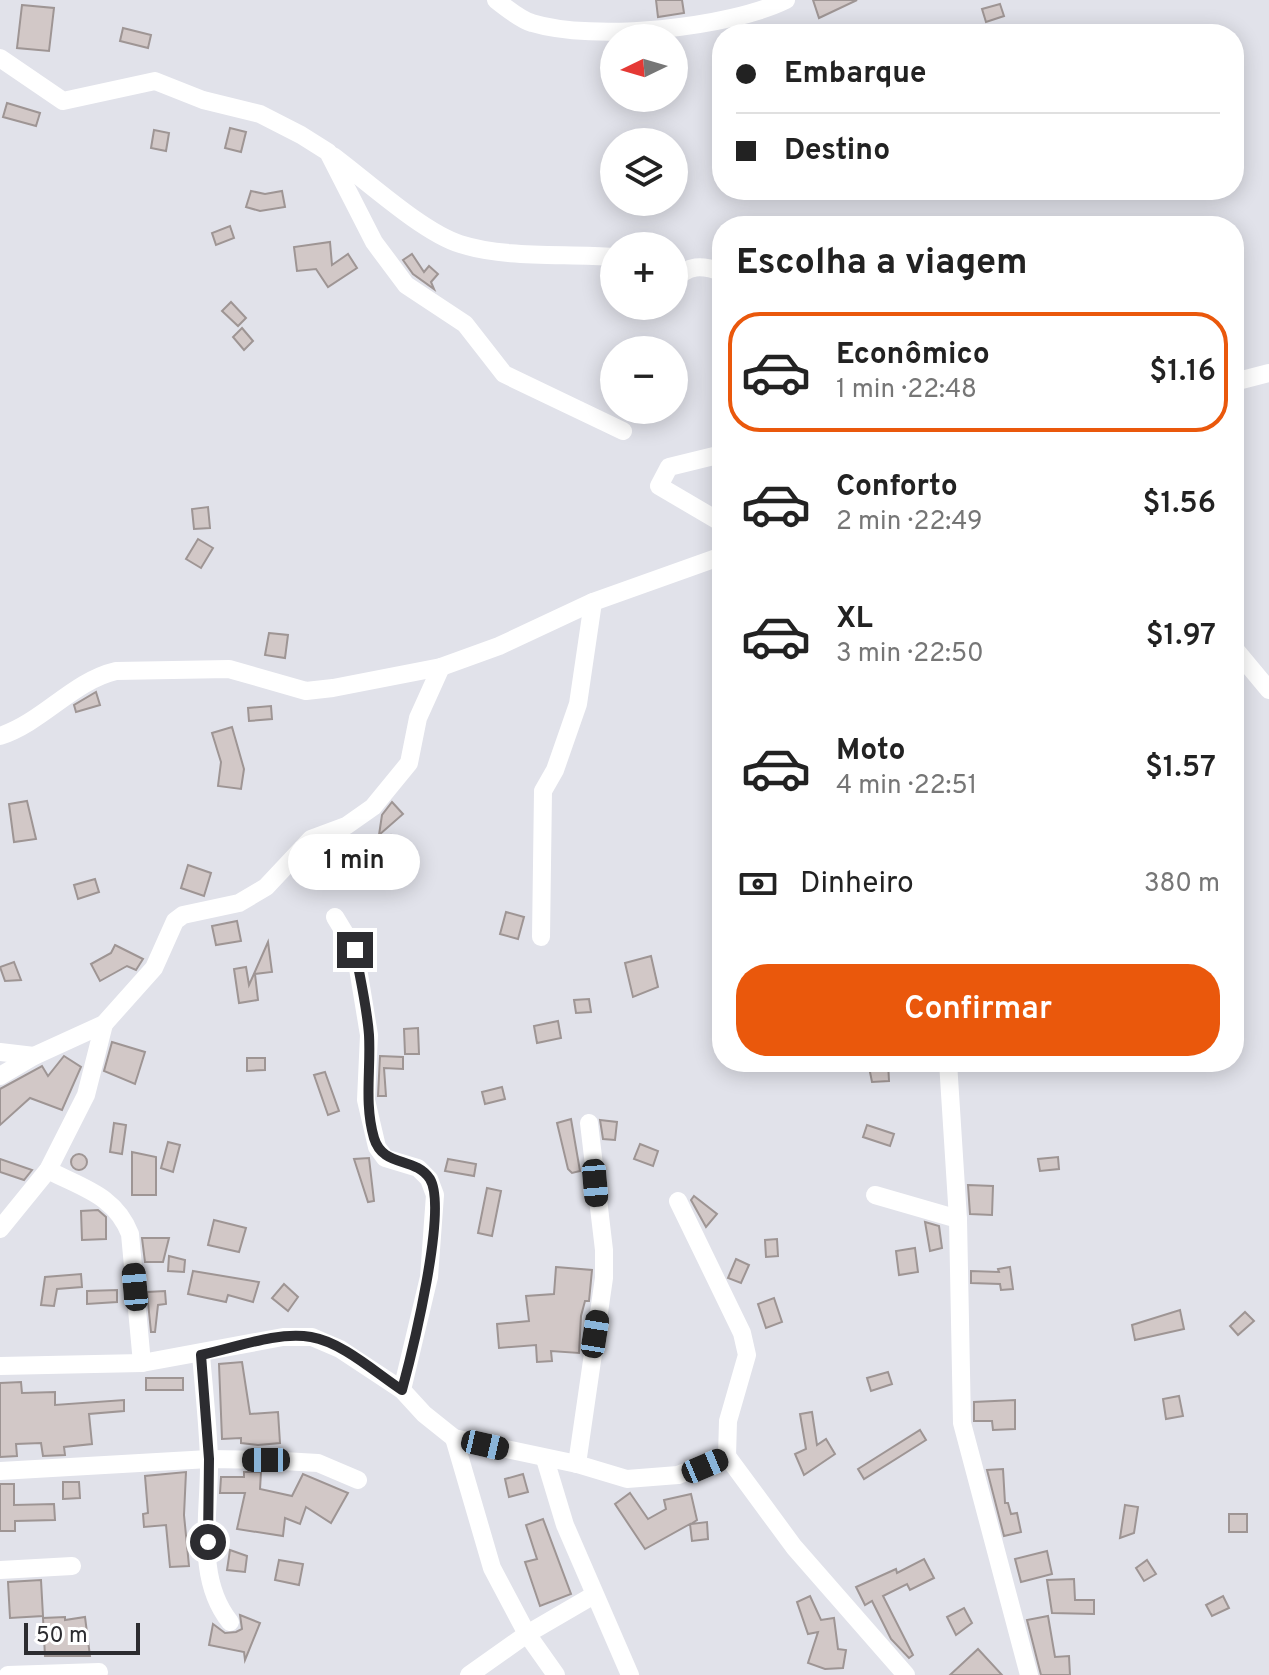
<!DOCTYPE html>
<html lang="pt">
<head>
<meta charset="utf-8">
<style>
  :root { --surface:#fff; --page:#f2f2f2; --text:#222; --muted:#767676; --line:#e0e0e0; --accent:#ea580c }
  body { margin:0; font-family:Overpass,sans-serif; background:var(--page); color:var(--text); height:100vh; display:flex; flex-direction:column; font-size:30px; white-space:nowrap }
  * { box-sizing:border-box; margin:0 }
  p { font-size:26px; color:var(--muted) }
  .icon { flex:none; width:44px; height:44px; fill:none; stroke:currentColor; stroke-width:2; stroke-linecap:round; stroke-linejoin:round }
  .map { position:relative; flex:1; overflow:hidden }
  .panel { position:absolute; left:712px; top:216px; width:532px; height:856px; display:flex; flex-direction:column; background:var(--surface); border-radius:32px; box-shadow:0 4px 20px #0003 }
  .panel>* { flex:none }
  .hud { position:absolute; left:712px; top:24px; width:532px; height:176px; border-radius:32px; box-shadow:0 4px 20px #0003; display:grid; align-content:center; height:176px; padding:0 24px; background:var(--surface) }
  .needle { width:52px; rotate:265deg }
  .buttons { position:absolute; left:600px; top:24px; display:grid; gap:16px }
  .buttons a { display:grid; place-items:center; width:88px; height:88px; border-radius:50%; background:var(--surface); box-shadow:0 4px 20px #0003; font-size:40px }
  .scale { position:absolute; left:24px; bottom:20px; width:116px; box-sizing:border-box; padding-left:8px; border:4px solid #2c2c30; border-top:0; font-size:22px; line-height:28px; white-space:nowrap; color:#2c2c30; -webkit-text-stroke:6px #fff; paint-order:stroke }
  .end { position:absolute; width:36px; height:36px; margin:-18px; border:10px solid #2c2c30; background:#fff; box-shadow:0 0 0 4px #fff }
  .from { border-radius:50% }
  .bubble { position:absolute; height:56px; border-radius:28px; background:var(--surface); box-shadow:0 4px 20px #0003; font-size:26px; font-weight:600; line-height:56px; text-align:center }
  .car { position:absolute; width:24px; height:48px; margin:-24px -12px; border-radius:10px; box-shadow:0 0 6px 2px #0007; background:linear-gradient(#222 24%,#8ab4d8 0 40%,#222 0 76%,#8ab4d8 0 86%,#222 0) }
  .hud b { display:flex; align-items:center; gap:28px; height:76px; font-size:30px }
  .hud b+b { border-top:2px solid var(--line) }
  .hud i { width:20px; height:20px; background:var(--text) }
  ul { padding:0; list-style:none }
  li { display:flex; align-items:center; gap:24px; height:120px; margin:0 16px 12px; padding:0 8px; border:4px solid transparent; border-radius:32px }
  li div { flex:1 }
  li b { display:block; font-size:30px }
  li em { font-style:normal; font-weight:600 }
  li.active { border-color:var(--accent) }
  li>.icon { width:72px; height:72px; stroke-width:1.5 }
  h2 { padding:0 24px; font-size:36px; line-height:96px }
  .pay { display:flex; align-items:center; gap:20px; height:88px; padding:0 24px; font-size:30px }
  .pay p { margin-inline-start:auto }
  .button { display:flex; gap:16px; margin-top:auto; padding:16px 24px }
  .button a { flex:1; height:92px; border-radius:32px; background:var(--accent); color:#fff; font-size:32px; font-weight:600; line-height:92px; text-align:center }
  .map>svg:first-child { display:block }
</style>
</head>
<body>
<div class="map">
<svg width="1269" height="1675" viewBox="0 0 1269 1675">
  <rect width="100%" height="100%" fill="#e1e2ea"/>
  <g fill="#d2c8c7" stroke="#9e9594" stroke-width="2">
    <path d="M656,0H682L684,13L658,17Z"/>
    <path d="M813,0H857L819,18Z"/>
    <path d="M1000,4L1004,16L986,22L982,9Z"/>
    <path d="M22,5L54,8L49,51L17,48Z"/>
    <path d="M123,28L151,35L148,48L120,41Z"/>
    <path d="M7,103L40,113L36,126L3,117Z"/>
    <path d="M230,128L246,132L241,152L225,148Z"/>
    <path d="M154,130L169,133L166,151L151,148Z"/>
    <path d="M251,191L265,194L282,191L285,207L260,211L246,207Z"/>
    <path d="M230,226L234,238L216,245L212,233Z"/>
    <path d="M330,242L332,265L348,254L357,268L328,287L316,269L297,271L294,247Z"/>
    <path d="M412,254L424,272L429,266L438,274L431,282L434,289L413,274L403,260Z"/>
    <path d="M231,302L246,318L238,326L222,311Z"/>
    <path d="M242,328L253,341L244,350L233,337Z"/>
    <path d="M208,507L210,528L194,529L192,509Z"/>
    <path d="M198,539L213,548L201,568L186,559Z"/>
    <path d="M269,633L288,635L285,658L265,655Z"/>
    <path d="M96,692L100,705L76,712L74,705Z"/>
    <path d="M271,706L272,719L249,721L248,708Z"/>
    <path d="M232,727L244,769L241,789L218,786L221,762L212,733Z"/>
    <path d="M27,801L36,839L14,842L9,804Z"/>
    <path d="M392,802L403,814L379,835L382,815Z"/>
    <path d="M390,835L386,849L388,869L367,870L366,863L322,866L321,848Z"/>
    <path d="M188,865L211,873L204,896L181,888Z"/>
    <path d="M95,879L99,892L78,899L74,885Z"/>
    <path d="M506,912L524,917L518,939L500,934Z"/>
    <path d="M237,921L241,941L216,945L212,926Z"/>
    <path d="M268,942L272,972L255,974L258,1000L239,1003L234,969L246,967L249,985Z"/>
    <path d="M115,945L143,959L136,970L127,966L100,981L91,964L111,953Z"/>
    <path d="M651,956L658,987L633,997L625,963Z"/>
    <path d="M14,962L21,980L5,981L0,967Z"/>
    <path d="M589,999L591,1012L576,1013L574,1000Z"/>
    <path d="M558,1021L561,1038L537,1043L534,1026Z"/>
    <path d="M418,1028L419,1054H405L404,1029Z"/>
    <path d="M112,1042L145,1052L135,1084L104,1071Z"/>
    <path d="M64,1056L81,1067L62,1110L30,1098L0,1125V1089L42,1066L48,1076Z"/>
    <path d="M380,1056L403,1057V1069L384,1068L386,1096H378Z"/>
    <path d="M247,1058H265V1070L247,1071Z"/>
    <path d="M868,1062H888L889,1081L872,1082Z"/>
    <path d="M325,1072L339,1111L328,1115L314,1075Z"/>
    <path d="M502,1087L505,1099L485,1104L482,1092Z"/>
    <path d="M571,1119L580,1171L572,1173L568,1169L557,1123Z"/>
    <path d="M600,1120L617,1122L615,1140L603,1139Z"/>
    <path d="M114,1123L126,1125L122,1154L110,1152Z"/>
    <path d="M867,1125L894,1134L890,1146L863,1137Z"/>
    <path d="M168,1142L180,1145L173,1172L161,1168Z"/>
    <path d="M640,1144L658,1151L653,1166L634,1159Z"/>
    <path d="M132,1152L156,1157V1195H132Z"/>
    <circle cx="79" cy="1162" r="8"/>
    <path d="M1058,1157L1059,1169L1040,1171L1038,1159Z"/>
    <path d="M369,1158L374,1201L368,1202L354,1159Z"/>
    <path d="M0,1159L32,1170L24,1180L0,1172Z"/>
    <path d="M448,1159L476,1164L474,1176L445,1171Z"/>
    <path d="M968,1185L993,1186L992,1215L970,1214Z"/>
    <path d="M487,1188L501,1191L492,1236L478,1233Z"/>
    <path d="M694,1196L717,1214L706,1227L691,1200Z"/>
    <path d="M98,1210L106,1217V1239L82,1240L81,1211Z"/>
    <path d="M214,1220L246,1228L239,1252L208,1245Z"/>
    <path d="M925,1222L939,1226L942,1248L930,1251Z"/>
    <path d="M142,1238H169L163,1262H145Z"/>
    <path d="M777,1239L778,1256L766,1257L765,1240Z"/>
    <path d="M915,1248L918,1272L899,1275L896,1251Z"/>
    <path d="M169,1256L185,1260L184,1272L168,1271Z"/>
    <path d="M736,1259L749,1265L741,1283L728,1278Z"/>
    <path d="M556,1267L592,1270L589,1301H585L581,1316L579,1353L551,1351L552,1361L537,1362L536,1345L499,1348L497,1324L529,1321L526,1296L554,1294Z"/>
    <path d="M1010,1267L1013,1289L1001,1290L1000,1284L971,1283V1271L999,1272L998,1269Z"/>
    <path d="M193,1271L259,1282L253,1302L228,1295L226,1302L188,1294Z"/>
    <path d="M81,1274L82,1287L57,1289L54,1306L41,1305L45,1277Z"/>
    <path d="M284,1284L298,1297L288,1311L272,1298Z"/>
    <path d="M117,1290V1302L87,1304V1291Z"/>
    <path d="M165,1291L166,1304L158,1305L155,1332H151L147,1292Z"/>
    <path d="M774,1298L782,1322L766,1328L758,1304Z"/>
    <path d="M1180,1310L1184,1329L1135,1340L1132,1325Z"/>
    <path d="M1245,1312L1254,1321L1238,1335L1230,1326Z"/>
    <path d="M242,1362L250,1414L278,1412L280,1443L258,1445L241,1443V1438L222,1439L219,1364Z"/>
    <path d="M888,1372L892,1384L871,1391L867,1378Z"/>
    <rect x="146" y="1378" width="37" height="12"/>
    <path d="M21,1382L22,1393L55,1392V1405L124,1400V1411L89,1414L92,1444L64,1447L65,1455L43,1456L41,1443L16,1444L17,1456L0,1457V1383Z"/>
    <path d="M1179,1396L1183,1416L1166,1419L1163,1399Z"/>
    <path d="M1015,1400V1429L993,1430L992,1421H974V1402Z"/>
    <path d="M812,1412L817,1445L826,1439L835,1454L804,1475L795,1454L806,1449L800,1414Z"/>
    <path d="M920,1430L926,1440L864,1479L858,1469Z"/>
    <path d="M1003,1469L1005,1503H1008L1011,1514L1017,1513L1021,1532L1004,1536L987,1470Z"/>
    <path d="M186,1472L184,1515L189,1566L170,1567L166,1525L144,1527L143,1514L148,1513L145,1476Z"/>
    <path d="M244,1472H261L260,1489L292,1496L303,1474L348,1493L331,1523L306,1507L300,1524L285,1518L283,1536L237,1529L245,1493H220L221,1477H244Z"/>
    <path d="M523,1474L528,1492L509,1497L505,1479Z"/>
    <path d="M63,1482H79L80,1498L63,1499Z"/>
    <path d="M0,1484H14V1505L54,1504L55,1520L15,1521V1531H0Z"/>
    <path d="M630,1493L648,1519L666,1509L664,1500L691,1494L697,1520L691,1524L707,1522L708,1539L692,1541L690,1524L645,1549L615,1504Z"/>
    <path d="M1125,1505L1138,1507L1134,1533L1120,1538Z"/>
    <rect x="1229" y="1514" width="18" height="18"/>
    <path d="M543,1519L571,1594L540,1606L525,1562L537,1559L526,1525Z"/>
    <path d="M230,1550L247,1556L245,1572L227,1570Z"/>
    <path d="M1047,1551L1052,1574L1021,1582L1015,1559Z"/>
    <path d="M924,1559L934,1578L910,1590L907,1584L883,1596L913,1655L909,1658L891,1639L872,1601L865,1605L856,1587L896,1569L897,1573Z"/>
    <path d="M279,1560L303,1564L299,1585L275,1580Z"/>
    <path d="M1147,1560L1156,1574L1144,1581L1136,1568Z"/>
    <path d="M1074,1579L1075,1600H1094V1614L1052,1613L1047,1580Z"/>
    <path d="M41,1580L43,1616L10,1618L8,1582Z"/>
    <path d="M810,1596L821,1620L834,1618L838,1649L846,1650L843,1668L825,1669L808,1663L818,1632L808,1634L797,1602Z"/>
    <path d="M1223,1596L1229,1608L1212,1616L1206,1605Z"/>
    <path d="M964,1608L972,1623L956,1635L947,1617Z"/>
    <path d="M240,1615L260,1623L245,1660L244,1652L209,1645L213,1624L225,1633L236,1632L242,1629Z"/>
    <path d="M1048,1616L1055,1657L1069,1656L1070,1675H1041L1027,1620Z"/>
    <path d="M65,1617V1620L85,1617L90,1656H45L43,1618Z"/>
    <path d="M978,1649L1002,1675H950Z"/>
  </g>
  <g fill="none" stroke-linecap="round" stroke-linejoin="round">
    <g stroke="#fff" stroke-width="18">
      <path d="M496,0C506,8 521,20 532,23C594,42 729,28 786,0"/>
      <path d="M0,58L63,101L155,81L203,100L260,114L301,135L328,152L374,242L406,285L465,324L504,374L623,431"/>
      <path d="M333,156C367,181 422,232 460,244C507,259 565,253 614,257"/>
      <path d="M674,281C688,264 702,265 722,272"/>
      <path d="M1234,382L1269,373"/>
      <path d="M722,454L669,467L659,486L722,523"/>
      <path d="M1234,648L1269,690"/>
      <path d="M0,736C43,722 73,681 116,671L229,669L306,691L333,688L441,667L499,646L593,602L722,556"/>
      <path d="M335,917L355,950L369,1035L366,1100L377,1147L385,1158L418,1168L429,1179L435,1195L429,1277L402,1390"/>
      <path d="M541,937L543,791L555,770L578,704L593,602"/>
      <path d="M0,1052L34,1056"/>
      <path d="M948,1062L958,1219L962,1423L1029,1675"/>
      <path d="M0,1076L34,1056L104,1024L154,968L175,921L183,915L239,903L266,887L311,839L346,826L373,807L409,763L418,718L441,667"/>
      <path d="M48,1170C82,1188 115,1195 130,1234L142,1363"/>
      <path d="M875,1195L958,1219"/>
      <path d="M678,1201L742,1333L747,1355L728,1421L727,1456L794,1547L906,1675"/>
      <path d="M0,1229L48,1170L86,1095L104,1024"/>
      <path d="M201,1355C204,1390 208,1425 209,1460C210,1514 194,1577 230,1622"/>
      <path d="M0,1366L142,1363L283,1337H312L340,1349L402,1390L424,1414L454,1438L577,1464L627,1479L678,1475L727,1456"/>
      <path d="M454,1438L492,1568L527,1634L556,1675"/>
      <path d="M545,1459L565,1525L630,1675"/>
      <path d="M577,1464L604,1278V1250L589,1123"/>
      <path d="M0,1471L209,1459L266,1460L318,1463L358,1480"/>
      <path d="M0,1570L72,1566"/>
      <path d="M8,1675L99,1672"/>
      <path d="M469,1675L527,1634L594,1595"/>
    </g>
  </g>
  <g fill="none" stroke-linecap="round" stroke-linejoin="round">
    <path stroke="#2c2c30" stroke-width="10" d="M208,1542L209,1459L201,1355C235,1348 277,1331 311,1337C342,1342 376,1373 402,1390C412,1353 448,1209 430,1179C415,1156 383,1168 374,1138C364,1103 371,1070 369,1035C367,1007 360,978 355,950"/>
  </g>
</svg>
<div class="buttons">
<a><svg class="needle" viewBox="-14 -14 28 28"><path d="M0-13l5 13h-10z" fill="#e53935"/><path d="M0 13l5-13h-10z" fill="#767676"/></svg></a>
<a><svg class="icon" aria-label="layers" viewBox="0 0 24 24"><path d="M12 4l9 5-9 5-9-5zM3 14l9 5 9-5"/></svg></a>
<a>+</a>
<a>−</a>
</div>
<div class="scale">50 m</div>
<i class="end from" style="left:208px;top:1542px"></i>
<i class="end" style="left:355px;top:950px"></i>
<div class="bubble" style="left:288px;top:834px;width:132px">1 min</div>
<i class="car" style="left:595px;top:1183px;rotate:175deg"></i>
<i class="car" style="left:135px;top:1287px;rotate:355deg"></i>
<i class="car" style="left:595px;top:1334px;rotate:9deg"></i>
<i class="car" style="left:485px;top:1445px;rotate:103deg"></i>
<i class="car" style="left:266px;top:1460px;rotate:270deg"></i>
<i class="car" style="left:705px;top:1466px;rotate:67deg"></i>
<div class="hud">
<b><i class="from"></i>Embarque</b>
<b><i></i>Destino</b>
</div>
<section class="panel">
<h2>Escolha a viagem</h2>
<ul>
<li class="active"><svg class="icon" aria-label="car" viewBox="0 0 24 24"><path d="M5 17H2v-5l4-1 3-4h7l3 4 3 1v5h-3M9 17h6M6 11h13"/><circle cx="7" cy="17" r="2"/><circle cx="17" cy="17" r="2"/></svg><div><b>Econômico</b><p>1 min · 22:48</p></div><em>$1.16</em></li>
<li><svg class="icon" aria-label="car" viewBox="0 0 24 24"><path d="M5 17H2v-5l4-1 3-4h7l3 4 3 1v5h-3M9 17h6M6 11h13"/><circle cx="7" cy="17" r="2"/><circle cx="17" cy="17" r="2"/></svg><div><b>Conforto</b><p>2 min · 22:49</p></div><em>$1.56</em></li>
<li><svg class="icon" aria-label="car" viewBox="0 0 24 24"><path d="M5 17H2v-5l4-1 3-4h7l3 4 3 1v5h-3M9 17h6M6 11h13"/><circle cx="7" cy="17" r="2"/><circle cx="17" cy="17" r="2"/></svg><div><b>XL</b><p>3 min · 22:50</p></div><em>$1.97</em></li>
<li><svg class="icon" aria-label="car" viewBox="0 0 24 24"><path d="M5 17H2v-5l4-1 3-4h7l3 4 3 1v5h-3M9 17h6M6 11h13"/><circle cx="7" cy="17" r="2"/><circle cx="17" cy="17" r="2"/></svg><div><b>Moto</b><p>4 min · 22:51</p></div><em>$1.57</em></li>
</ul>
<div class="pay"><svg class="icon" aria-label="cash" viewBox="0 0 24 24"><path d="M3 7h18v10H3z"/><circle cx="12" cy="12" r="2"/></svg>Dinheiro<p>380 m</p></div>
<div class="button"><a>Confirmar</a></div>
</section>
</div>
</body>
</html>
